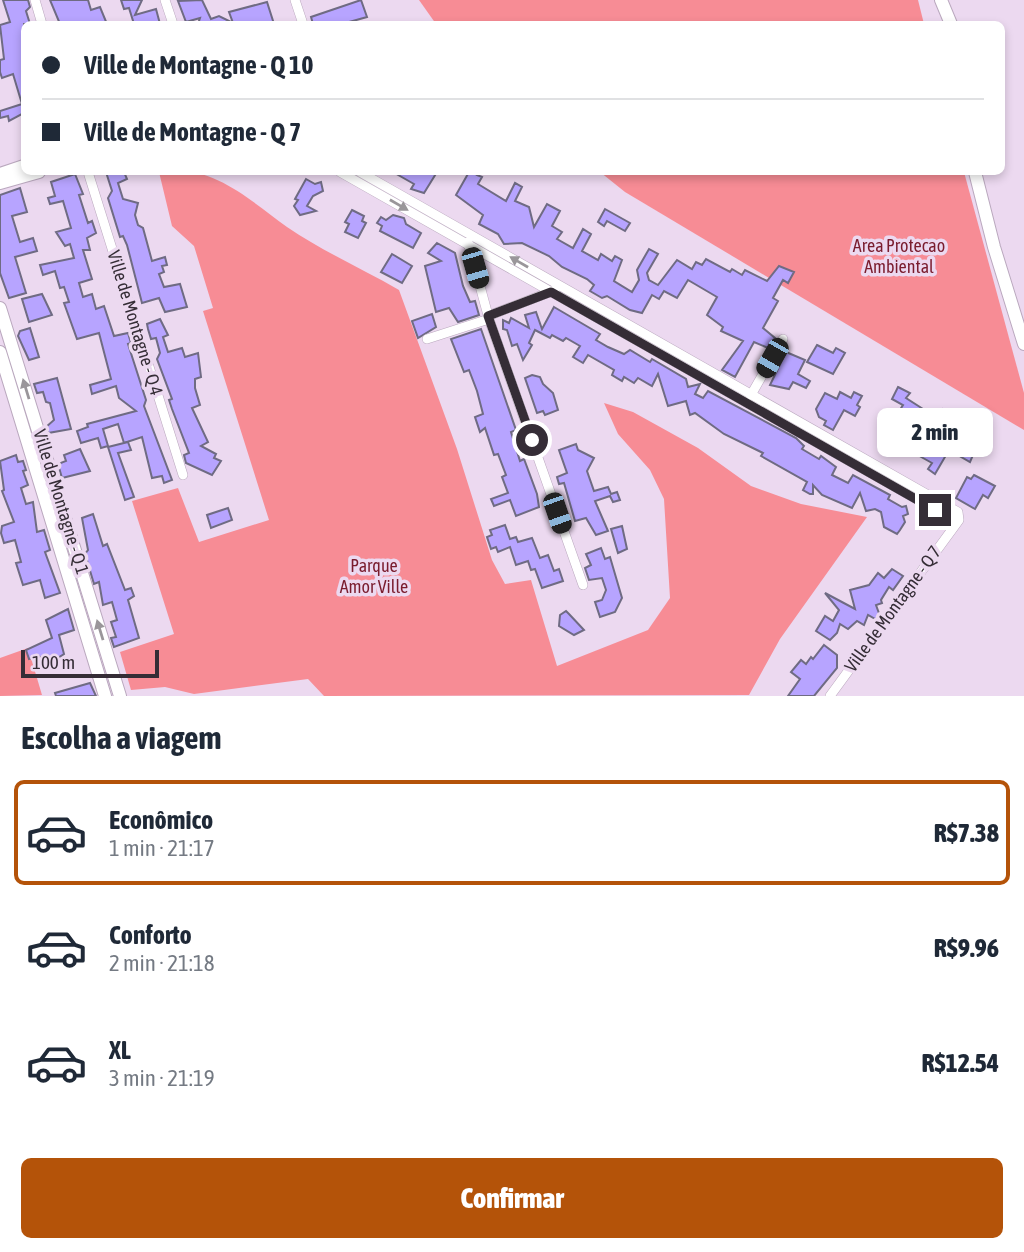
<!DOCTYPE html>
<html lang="pt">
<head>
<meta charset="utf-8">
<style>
  :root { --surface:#fff; --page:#f2f2f3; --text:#1f2937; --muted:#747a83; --line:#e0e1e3; --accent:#b45309 }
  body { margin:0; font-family:"Asap Condensed",sans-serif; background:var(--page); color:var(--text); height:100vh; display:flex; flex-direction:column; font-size:26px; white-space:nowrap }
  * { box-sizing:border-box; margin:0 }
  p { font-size:23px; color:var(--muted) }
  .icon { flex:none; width:38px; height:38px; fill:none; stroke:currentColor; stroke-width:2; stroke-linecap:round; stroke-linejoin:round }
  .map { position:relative; height:696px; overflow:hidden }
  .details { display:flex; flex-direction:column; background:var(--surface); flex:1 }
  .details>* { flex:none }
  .top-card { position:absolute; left:21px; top:21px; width:984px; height:154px; border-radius:10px; box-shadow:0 4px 10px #0003; display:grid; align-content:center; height:154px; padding:0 21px; background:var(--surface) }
  .scale { position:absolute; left:21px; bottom:18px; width:138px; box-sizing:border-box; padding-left:7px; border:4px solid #352d36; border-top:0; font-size:19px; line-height:24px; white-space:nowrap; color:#352d36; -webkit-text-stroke:5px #ecd9f0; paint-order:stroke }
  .end { position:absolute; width:32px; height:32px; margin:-16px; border:9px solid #352d36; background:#fff; box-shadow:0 0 0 4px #fff }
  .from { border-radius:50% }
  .bubble { position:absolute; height:49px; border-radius:10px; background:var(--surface); box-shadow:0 4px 10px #0003; font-size:23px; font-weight:800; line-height:49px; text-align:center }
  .car { position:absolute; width:21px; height:42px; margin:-21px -10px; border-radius:9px; box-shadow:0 0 5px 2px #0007; background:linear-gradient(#222 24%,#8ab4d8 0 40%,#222 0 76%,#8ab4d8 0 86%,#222 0) }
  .top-card b { display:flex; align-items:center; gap:24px; height:66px; font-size:26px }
  .top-card b+b { border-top:2px solid var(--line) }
  .top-card i { width:18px; height:18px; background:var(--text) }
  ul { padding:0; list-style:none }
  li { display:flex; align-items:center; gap:21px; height:105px; margin:0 14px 10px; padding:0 7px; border:4px solid transparent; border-radius:10px }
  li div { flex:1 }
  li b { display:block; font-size:26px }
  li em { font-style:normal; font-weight:800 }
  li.selected { border-color:var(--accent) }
  li>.icon { width:63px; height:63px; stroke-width:1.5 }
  h2 { padding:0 21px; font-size:32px; line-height:84px }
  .cta { display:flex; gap:14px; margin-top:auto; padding:14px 21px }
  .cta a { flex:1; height:80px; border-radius:10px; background:var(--accent); color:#fff; font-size:28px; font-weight:800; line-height:80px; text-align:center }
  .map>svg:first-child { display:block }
</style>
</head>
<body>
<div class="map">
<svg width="1024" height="696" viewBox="0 0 1024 696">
  <rect width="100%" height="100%" fill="#ecd9f0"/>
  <g fill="#f78c95">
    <path d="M419,0H918L924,24H436Z"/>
    <path d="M159,172C212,163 248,199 287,227C322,251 363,269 399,290L457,449L492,560L505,584L531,580L557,666L648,630L670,598L664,499L650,470L618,434L604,403L633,412L698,448L751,486L801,504L867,517L780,639L749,695L324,696L308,679L194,694L165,687L131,690L120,652L174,634L132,501L178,488L199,542L269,520L203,311L213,308L194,246L172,226Z"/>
    <path d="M600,172H964L1024,393V430L625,192Z"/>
    <path d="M28,648L42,695L0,696V658Z"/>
  </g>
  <g fill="#b7a4ff" stroke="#6f6b83" stroke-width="2">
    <path d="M3,0H28L30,7L26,11L30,24H24V113L9,121L8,116L0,118V111L22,104L13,74L2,78L0,72V60L4,59L0,25L10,22Z"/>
    <path d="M50,0H88L91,10L100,7L107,24H60Z"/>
    <path d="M121,0H142L135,15L156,9L160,24H134L129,8L124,9Z"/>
    <path d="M202,0L211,19L219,16L233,23L229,12L267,2L274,24H198L200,18L186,22L178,1Z"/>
    <path d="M361,0L367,17L342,24H313L311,17Z"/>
    <path d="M106,172H124L127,179L118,183L123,199L138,203L135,215L138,225L143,228L152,261L165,257L167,265L162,266L164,272L159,274L164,287L180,284L187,307L165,312L159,298L142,303L127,245L123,236L120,237L108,198L112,191Z"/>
    <path d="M393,172H437L424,193L411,189L414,184Z"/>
    <path d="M469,172H479L477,175L482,177L478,184L506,201L515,183L522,187L515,201L529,207L534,227L547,204L560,211L552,226L562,232L557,239L573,248L583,229L591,234L582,251L598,260L601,254L612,261L615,256L622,260L614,281L632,292L639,280L637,270L649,249L658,254L647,273L649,280L658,285L677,260L692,269L696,262L702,265L706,259L730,272L732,269L742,275L745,270L767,281L779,266L794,272L788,283L783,280L773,298L778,301L763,328L775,338L768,348L754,342L735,377L722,370L743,341L721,331L723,327L707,315L717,297L688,280L677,298L664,291L659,299L652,295L642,313L630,310L607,296L602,298L590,291L594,285L587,279L562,267L549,256L522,243L504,244L498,234L479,224L483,215L456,195Z"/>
    <path d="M75,174L83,194L79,195L88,223L92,221L96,233L87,238L90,250H83L92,279L79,283L83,297L92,294L96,309L104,306L114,336L128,333L131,343L128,344L146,400L144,406L172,480L164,483L162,476L152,478L142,437L124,443L118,424L103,429L108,446L101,448L98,438L81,443L77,431L88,427L87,424L136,411L119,398L116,386L92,394L90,385L111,379L99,333L77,339L64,303L69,302L64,287L60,288L55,271L43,275L40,265L74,258L70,244L65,246L56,232L71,228L63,201L50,204L48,198L55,196L51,182Z"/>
    <path d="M306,179L315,184L321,182L323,191L313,196L307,206L316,211L300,215L294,206L298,200L295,199Z"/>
    <path d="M20,188L27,212L12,216L20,242L33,238L37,251L15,257L26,293L9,298L0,273V195Z"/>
    <path d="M605,209L630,223L625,231L607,221L604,226L598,222Z"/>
    <path d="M352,210L364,216L362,221L366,223L358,238L345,232L349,224L345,222Z"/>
    <path d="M393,215L404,218L406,224L421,233L413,248L380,231L382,226L377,223L381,217L386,220Z"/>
    <path d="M437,243L455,253L463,286L470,302L475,301L479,315L458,322L449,308L436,312L425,266L441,261L428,253Z"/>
    <path d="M392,254L412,266L402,283L381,272Z"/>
    <path d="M42,294L52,315L29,322L22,299Z"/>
    <path d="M554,307L600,334L596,340L608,347L624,354L630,350L650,362L652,359L686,379L688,387L700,384L695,394L703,398L708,391L796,438L804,446L802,449L819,459L821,456L836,467L832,475L848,483L853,475L890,495L888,499L902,507L906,506L908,514L903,516L905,522L900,530L897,534L884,527L881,512L875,509L866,511L860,493L852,508L822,495L813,485V494H810L803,490L807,482L761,456L763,453L724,434L695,413L690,415L686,401L668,406L658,374L652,386L638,378L634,383L624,377L622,381L612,375L614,370L588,355L583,363L573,357L580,346L566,338L563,341L552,335L550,338L535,330L529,343L532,345L523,360L517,344L512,346L507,330L503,329V320L509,323L511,318L529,328L525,315L536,312L542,329Z"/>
    <path d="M432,314L436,327L418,338L412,321Z"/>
    <path d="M160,319L168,335L163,337L168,352L182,348L185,357L198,353L201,377L195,379V388L200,405L192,408L208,442L201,446L216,454L214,458L221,461L212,475L186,463L184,455L189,453L172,409L169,400L172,399L157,359L160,353L156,338L151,339L148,329L147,324Z"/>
    <path d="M30,328L39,357L29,360L18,336L20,331Z"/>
    <path d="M481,329L516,430L511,432L520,461L524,459L537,494L539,507L516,516L510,500L494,506L491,499L508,493L502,477L506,475L498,454L494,455L485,428L480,432L475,417L483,414L477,391L469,370L464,372L451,339Z"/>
    <path d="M817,345L833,353L836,348L845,353L833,374L807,362Z"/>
    <path d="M786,352L805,360L798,374L810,381L806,388L793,382L789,389L770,385Z"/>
    <path d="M532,375L540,377L543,384L553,393L558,410L545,415L543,411L537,413L525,378Z"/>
    <path d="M57,378L71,429L48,433L46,427L54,420L50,403L46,402L43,392L37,393L34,384Z"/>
    <path d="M898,387L910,393L906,398L937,418L943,409L982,434L970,462L949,450L935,474L928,469L932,463L914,453L922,440L901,426L905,419L896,416L903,405L892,399Z"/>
    <path d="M840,392L851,398L854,392L862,396L857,405L860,407L855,416L844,410L833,430L824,425L826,421L819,417L816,409L825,393L837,399Z"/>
    <path d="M128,442L131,450L118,453L134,497L125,500L108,447Z"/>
    <path d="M576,444L578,450L594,458L587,471L594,491L608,487L611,494L617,492L620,500L613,502L610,496L595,501L608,531L596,535L586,518L575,521L564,483L559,484L557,477L567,473L559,450Z"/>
    <path d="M80,449L90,471L62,478L58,464L66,461L64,455Z"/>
    <path d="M16,455L18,462L23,461L26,470L23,471L28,485L21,488L26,504L33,502L37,532L44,530L50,550L45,552L60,593L45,598L40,580L23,585L16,563L21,562L15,540L4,543L1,533L2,526L14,522L2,491L4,490L0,461Z"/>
    <path d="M974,475L995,486L988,498L983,495L975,509L956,498L967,477L971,479Z"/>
    <path d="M228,508L232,520L211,528L207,515Z"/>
    <path d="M93,514L103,546L107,544L125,590L131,588L134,596L128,600L139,638L114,647L111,638L116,637L111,622L117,620L112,602L103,605L99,582L94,584L85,554L88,550L82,518Z"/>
    <path d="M505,525L510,539L516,537L518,542L532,538L540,558L548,555L554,571L559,569L563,581L542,588L535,569L531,570L528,561L516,565L510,547L498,552L496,547L491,549L487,537L492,535L490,530Z"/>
    <path d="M622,526L627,549L618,553L611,529Z"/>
    <path d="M601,548L605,559L610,557L622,598L615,612L600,617L595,602L602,600L606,590L602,578L589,580L585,568L591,565L586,554Z"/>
    <path d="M892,569L903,576L893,590L889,587L881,600L882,603L876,605L880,616L877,620L868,615L864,625L857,621L848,629L840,624L837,633L830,640L816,631L825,616L833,621L839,610L825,593L855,609L850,590L869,585L878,573L884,578Z"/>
    <path d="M68,609L74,630L59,635L64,654L48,664L39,656L29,659L26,650L52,638L46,620Z"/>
    <path d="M566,611L569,614L584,630L574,635L559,626L560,615Z"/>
    <path d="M824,645L837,655V668L814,696H788L800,679L791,672L801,660L806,664L811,657L813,659Z"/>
    <path d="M90,683L96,696H56L55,693Z"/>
  </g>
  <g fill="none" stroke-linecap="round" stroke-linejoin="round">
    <defs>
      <g id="street">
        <path d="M35,0L42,24"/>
        <path d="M165,0L173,24"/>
        <path d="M295,0L303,24"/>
        <path d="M88,172L183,475"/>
        <path d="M340,172L957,522"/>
        <path d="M360,172L958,512L959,520L830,696"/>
        <path d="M468,242L489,319L583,585"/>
        <path d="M488,316L555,290"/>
        <path d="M427,339L489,319"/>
        <path d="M751,395L783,339"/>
      </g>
      <g id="secondary">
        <path d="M941,0L951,24"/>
        <path d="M975,172L994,247L1024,344"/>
        <path d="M0,174L24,166"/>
        <path d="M0,183L39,172"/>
        <path d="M0,308L120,696"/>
        <path d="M0,352L105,696"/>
      </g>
    </defs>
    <use href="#street" stroke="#baa8be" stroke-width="10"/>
    <use href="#secondary" stroke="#baa8be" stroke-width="14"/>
    <use href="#street" stroke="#fff" stroke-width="9"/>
    <use href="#secondary" stroke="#fff" stroke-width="12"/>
  </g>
  <defs><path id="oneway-solid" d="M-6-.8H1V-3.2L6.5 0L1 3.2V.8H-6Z" transform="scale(1.75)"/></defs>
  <g fill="#9a969a">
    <use href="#oneway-solid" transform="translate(399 205) rotate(30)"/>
    <use href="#oneway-solid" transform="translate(519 262) rotate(-150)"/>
    <use href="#oneway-solid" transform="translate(26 389) rotate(-107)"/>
    <use href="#oneway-solid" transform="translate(100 630) rotate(-107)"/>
  </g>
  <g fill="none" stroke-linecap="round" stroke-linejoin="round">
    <path stroke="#352d36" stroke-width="9" d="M532,440L488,316L551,292L935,510"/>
  </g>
  <g text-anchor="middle" stroke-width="7" stroke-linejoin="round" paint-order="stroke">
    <g font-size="18" fill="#7a1c2e" stroke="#ecd9f0">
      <text x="899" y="252">Area Protecao<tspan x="899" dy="21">Ambiental</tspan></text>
      <text x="374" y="572">Parque<tspan x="374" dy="21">Amor Ville</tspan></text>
    </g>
    <g font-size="18" fill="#352d36" stroke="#ecd9f0">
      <text transform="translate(135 323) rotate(73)" y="6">Ville de Montagne - Q 4</text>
      <text transform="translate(61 502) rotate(73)" y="6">Ville de Montagne - Q 1</text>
      <text transform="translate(893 609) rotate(-54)" y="6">Ville de Montagne - Q 7</text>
    </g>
  </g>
</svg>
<div class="scale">100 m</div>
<i class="end from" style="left:532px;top:440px"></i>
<i class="end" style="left:935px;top:510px"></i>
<div class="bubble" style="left:877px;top:408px;width:116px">2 min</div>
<i class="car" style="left:475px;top:268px;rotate:164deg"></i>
<i class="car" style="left:772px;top:358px;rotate:210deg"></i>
<i class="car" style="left:557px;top:513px;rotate:161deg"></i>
<div class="top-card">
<b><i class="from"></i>Ville de Montagne - Q 10</b>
<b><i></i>Ville de Montagne - Q 7</b>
</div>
</div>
<section class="details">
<h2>Escolha a viagem</h2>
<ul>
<li class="selected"><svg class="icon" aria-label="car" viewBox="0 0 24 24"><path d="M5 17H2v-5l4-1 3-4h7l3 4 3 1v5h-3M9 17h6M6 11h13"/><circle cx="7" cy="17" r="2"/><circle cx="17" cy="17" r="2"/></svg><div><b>Econômico</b><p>1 min · 21:17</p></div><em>R$7.38</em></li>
<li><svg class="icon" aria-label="car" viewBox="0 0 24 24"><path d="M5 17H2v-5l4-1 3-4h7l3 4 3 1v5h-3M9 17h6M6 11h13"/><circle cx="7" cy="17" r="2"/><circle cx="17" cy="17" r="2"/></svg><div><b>Conforto</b><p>2 min · 21:18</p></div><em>R$9.96</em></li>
<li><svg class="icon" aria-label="car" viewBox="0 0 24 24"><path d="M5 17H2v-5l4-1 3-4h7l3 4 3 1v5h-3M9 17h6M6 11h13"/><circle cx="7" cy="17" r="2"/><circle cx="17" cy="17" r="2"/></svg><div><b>XL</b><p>3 min · 21:19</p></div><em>R$12.54</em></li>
</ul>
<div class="cta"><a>Confirmar</a></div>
</section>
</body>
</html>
